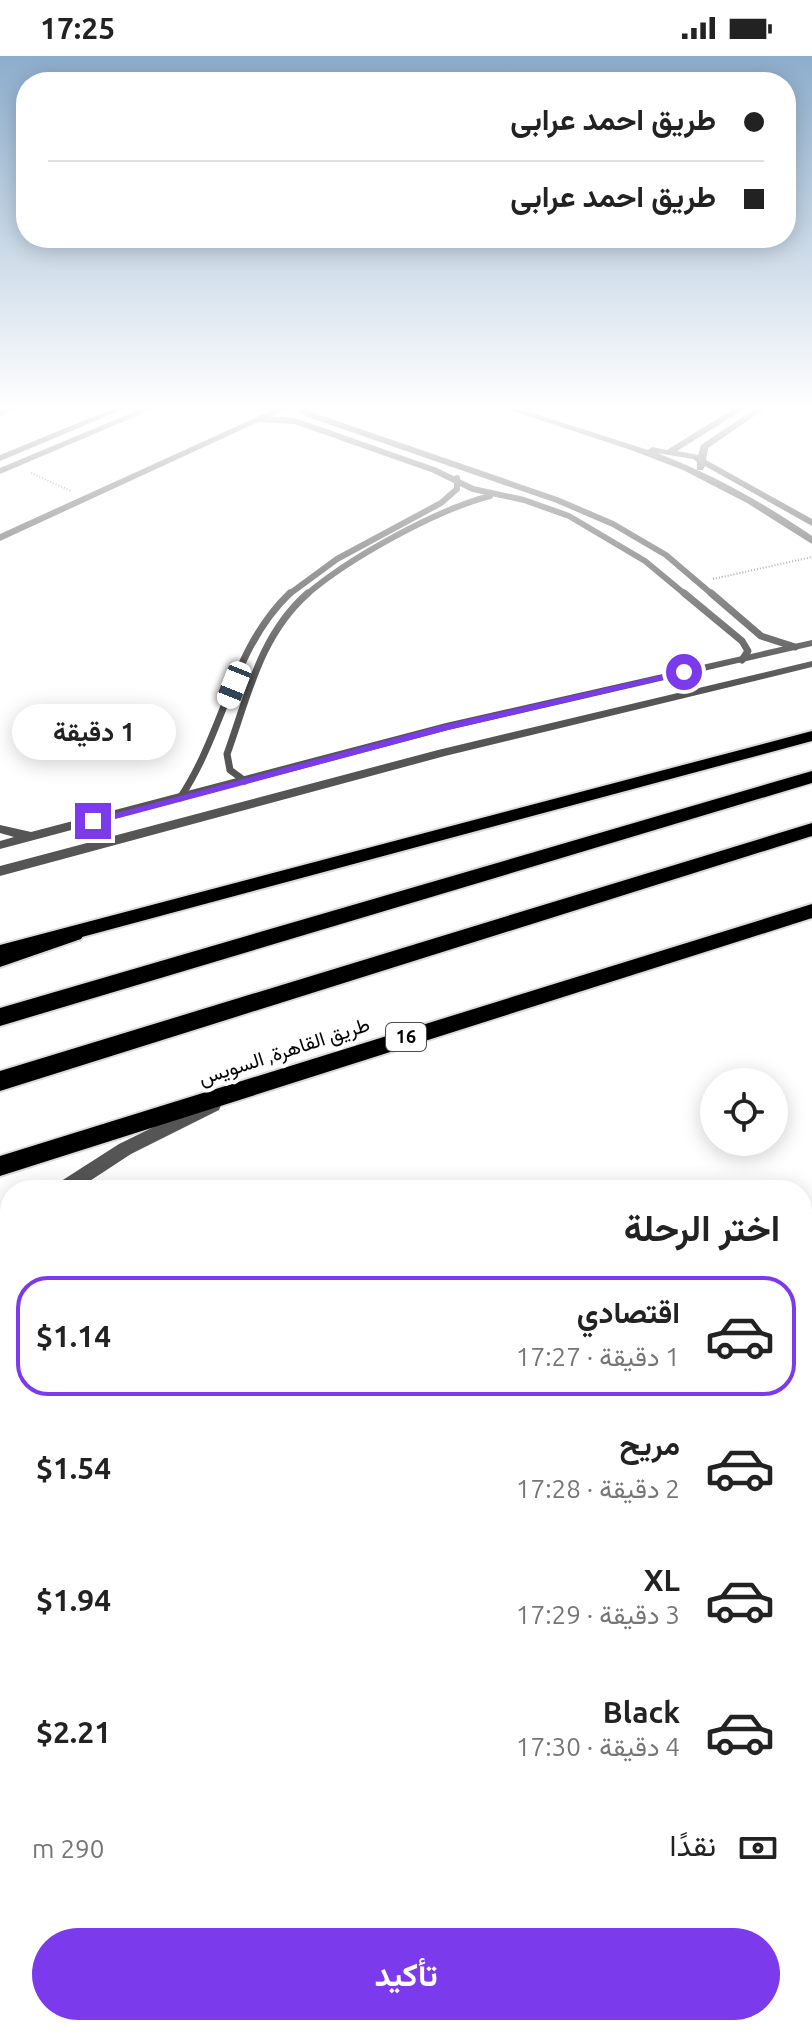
<!DOCTYPE html>
<html lang="ar">
<head>
<meta charset="utf-8">
<style>
  :root { --surface:#fff; --page:#f2f2f2; --text:#222; --muted:#767676; --line:#e0e0e0; --accent:#7c3aed }
  body { margin:0; font-family:Ubuntu,Vazirmatn,sans-serif; background:var(--page); color:var(--text); direction:rtl; height:100vh; display:flex; flex-direction:column; font-size:30px; white-space:nowrap }
  * { box-sizing:border-box; margin:0 }
  p { font-size:26px; color:var(--muted) }
  .icon { flex:none; width:44px; height:44px; fill:none; stroke:currentColor; stroke-width:2; stroke-linecap:round; stroke-linejoin:round }
  .map { position:relative; flex:1; overflow:hidden; direction:ltr }
  .side { position:absolute; left:0px; top:1124px; width:812px; height:856px; display:flex; flex-direction:column; background:var(--surface); border-radius:32px 32px 0 0; box-shadow:0 4px 20px #0003; direction:rtl }
  .side>* { flex:none }
  .hud { position:absolute; left:16px; top:16px; width:780px; height:176px; border-radius:32px; box-shadow:0 4px 20px #0003; direction:rtl; display:grid; align-content:center; height:176px; padding:0 32px; background:var(--surface) }
  .controls { position:absolute; left:700px; top:1012px; display:grid; gap:16px }
  .controls a { display:grid; place-items:center; width:88px; height:88px; border-radius:50%; background:var(--surface); box-shadow:0 4px 20px #0003; font-size:40px }
  .end { position:absolute; width:36px; height:36px; margin:-18px; border:10px solid #7c3aed; background:#fff; box-shadow:0 0 0 4px #fff }
  .from { border-radius:50% }
  .bubble { position:absolute; height:56px; border-radius:28px; background:var(--surface); box-shadow:0 4px 20px #0003; font-size:26px; font-weight:700; line-height:56px; text-align:center; direction:rtl }
  .car { position:absolute; width:24px; height:48px; margin:-24px -12px; border-radius:10px; box-shadow:0 0 6px 2px #0007; background:linear-gradient(#fff 24%,#345 0 40%,#fff 0 76%,#345 0 86%,#fff 0) }
  .hud b { display:flex; align-items:center; gap:28px; height:76px; font-size:30px }
  .hud b+b { border-top:2px solid var(--line) }
  .hud i { width:20px; height:20px; background:var(--text) }
  ul { padding:0; list-style:none }
  li { display:flex; align-items:center; gap:24px; height:120px; margin:0 16px 12px; padding:0 16px; border:4px solid transparent; border-radius:32px }
  li div { flex:1 }
  li b { display:block; font-size:30px }
  li em { font-style:normal; font-weight:700 }
  li.on { border-color:var(--accent) }
  li>.icon { width:72px; height:72px; stroke-width:1.5 }
  h2 { padding:0 32px; font-size:36px; line-height:96px }
  .pay { display:flex; align-items:center; gap:20px; height:88px; padding:0 32px; font-size:30px }
  .pay p { margin-inline-start:auto }
  .primary-button { display:flex; gap:16px; margin-top:auto; padding:16px 32px }
  .primary-button a { flex:1; height:92px; border-radius:48px; background:var(--accent); color:#fff; font-size:32px; font-weight:700; line-height:92px; text-align:center }
  .status { display:flex; justify-content:space-between; align-items:center; height:56px; padding:0 40px; background:var(--surface); direction:ltr }
  .status svg { height:22px; fill:currentColor }
  .map>svg:first-child { display:block }
</style>
</head>
<body>
<div class="status"><b>17:25</b><svg viewBox="0 0 49 12"><path d="M0 12V9h3v3zM5 12V6h3v6zM10 12V3h3v9zM15 12V0h3v12zM26 1h20v11H26zM47 4h2v5h-2z"/></svg></div>
<div class="map">
<svg width="812" height="1980" viewBox="0 0 812 1980">
  <rect width="100%" height="100%" fill="#fff"/>
  <g fill="none" stroke-linecap="round" stroke-linejoin="round">
    <defs>
      <g id="trunk">
        <path d="M812,675V685L0,903V889Z"/>
        <path d="M812,848V862L0,1120V1100Z"/>
      </g>
      <g id="motorway">
        <path d="M812,715V727L0,970V952Z"/>
        <path d="M812,767V780L0,1035V1015Z"/>
        <path d="M73,870L81,873L84,878L81,883L0,911V895Z"/>
      </g>
    </defs>
    <use href="#trunk" stroke="#dbdbdb" stroke-width="4"/>
    <use href="#motorway" stroke="#dbdbdb" stroke-width="4"/>
    <g stroke="#777" stroke-width="2" stroke-dasharray="1 2" stroke-linecap="butt">
      <path d="M229,350L246,356"/>
      <path d="M31,417L71,435"/>
      <path d="M713,523L812,501"/>
    </g>
    <g stroke="#555" stroke-width="6">
      <path d="M297,350L308,358L557,444L613,468L666,499L713,539"/>
      <path d="M262,363L295,365L434,414L473,433L524,444L569,460L645,505L686,539"/>
      <path d="M288,539L337,503L441,447L457,433V422"/>
      <path d="M306,539C349,502 436,454 490,440"/>
    </g>
    <g stroke="#555" stroke-width="7">
      <path d="M684,537L742,585L748,595L742,604"/>
      <path d="M711,537L761,580L795,591"/>
      <path d="M245,725L230,714L227,698C248,640 260,579 308,537"/>
      <path d="M180,742C224,677 232,592 290,537"/>
    </g>
    <g fill="#555" fill-rule="evenodd">
      <path d="M11,350H23L0,360V355Z"/>
      <path d="M281,350H293L0,485V478Z"/>
      <path d="M497,350H511L648,394L652,391L667,394L738,350H749L677,395L698,399L701,389L759,350H769L708,392L706,404L812,463V470L705,410L703,414H697V406L693,403L657,397C712,418 764,447 812,480V488L747,447L683,414L631,394Z"/>
    </g>
    <g fill="#555" fill-rule="evenodd">
      <path d="M119,350H131L0,405V399Z"/>
      <path d="M148,350H160L0,418V412Z"/>
      <path d="M812,584V590L448,674L0,793V785L14,781L0,777V769L31,776L446,667Z"/>
      <path d="M812,605V611L445,700L0,820V810L438,694Z"/>
      <path d="M213,1042L219,1044L221,1049L219,1054L131,1098L76,1134H52L55,1129L119,1088Z"/>
      <path d="M10,1166V1187L0,1193V1172Z"/>
    </g>
    <use href="#trunk" fill="#000" fill-rule="evenodd"/>
    <use href="#motorway" fill="#000" fill-rule="evenodd"/>
  </g>
  <linearGradient id="sky" x2="0" y2="1"><stop stop-color="#8cadcc"/><stop offset="0.56" stop-color="#fff"/><stop offset="1" stop-color="#fff" stop-opacity="0"/></linearGradient>
  <rect width="812" height="628" fill="url(#sky)"/>
  <path fill="#7c3aed" d="M684,614L687,618L448,674L93,769L87,765L443,669Z"/>
  <g text-anchor="middle" stroke-width="8" stroke-linejoin="round" paint-order="stroke">
    <rect fill="#fff" stroke="#4c4c4c" stroke-width="2" x="386" y="967" width="40" height="28" rx="6"/>
    <g font-size="18" font-weight="bold" fill="#000">
      <text x="406" y="987">16</text>
    </g>
    <g font-size="20" fill="#000" stroke="#fff">
      <text transform="translate(284 995) rotate(-18)" y="7">طريق القاهرة, السويس</text>
    </g>
  </g>
</svg>
<div class="controls">
<a><svg class="icon" aria-label="locate" viewBox="0 0 24 24"><circle cx="12" cy="12" r="6"/><path d="M12 2v4M12 18v4M2 12h4M18 12h4"/></svg></a>
</div>
<i class="end from" style="left:684px;top:616px"></i>
<i class="end" style="left:93px;top:765px"></i>
<div class="bubble" style="left:12px;top:648px;width:164px">1 دقيقة</div>
<i class="car" style="left:234px;top:629px;rotate:202deg"></i>
<div class="hud">
<b><i class="from"></i>طريق احمد عرابى</b>
<b><i></i>طريق احمد عرابى</b>
</div>
<section class="side">
<h2>اختر الرحلة</h2>
<ul>
<li class="on"><svg class="icon" aria-label="car" viewBox="0 0 24 24"><path d="M5 17H2v-5l4-1 3-4h7l3 4 3 1v5h-3M9 17h6M6 11h13"/><circle cx="7" cy="17" r="2"/><circle cx="17" cy="17" r="2"/></svg><div><b>اقتصادي</b><p>1 دقيقة · 17:27</p></div><em>$1.14</em></li>
<li><svg class="icon" aria-label="car" viewBox="0 0 24 24"><path d="M5 17H2v-5l4-1 3-4h7l3 4 3 1v5h-3M9 17h6M6 11h13"/><circle cx="7" cy="17" r="2"/><circle cx="17" cy="17" r="2"/></svg><div><b>مريح</b><p>2 دقيقة · 17:28</p></div><em>$1.54</em></li>
<li><svg class="icon" aria-label="car" viewBox="0 0 24 24"><path d="M5 17H2v-5l4-1 3-4h7l3 4 3 1v5h-3M9 17h6M6 11h13"/><circle cx="7" cy="17" r="2"/><circle cx="17" cy="17" r="2"/></svg><div><b>XL</b><p>3 دقيقة · 17:29</p></div><em>$1.94</em></li>
<li><svg class="icon" aria-label="car" viewBox="0 0 24 24"><path d="M5 17H2v-5l4-1 3-4h7l3 4 3 1v5h-3M9 17h6M6 11h13"/><circle cx="7" cy="17" r="2"/><circle cx="17" cy="17" r="2"/></svg><div><b>Black</b><p>4 دقيقة · 17:30</p></div><em>$2.21</em></li>
</ul>
<div class="pay"><svg class="icon" aria-label="cash" viewBox="0 0 24 24"><path d="M3 7h18v10H3z"/><circle cx="12" cy="12" r="2"/></svg>نقدًا<p>290 m</p></div>
<div class="primary-button"><a>تأكيد</a></div>
</section>
</div>
</body>
</html>
